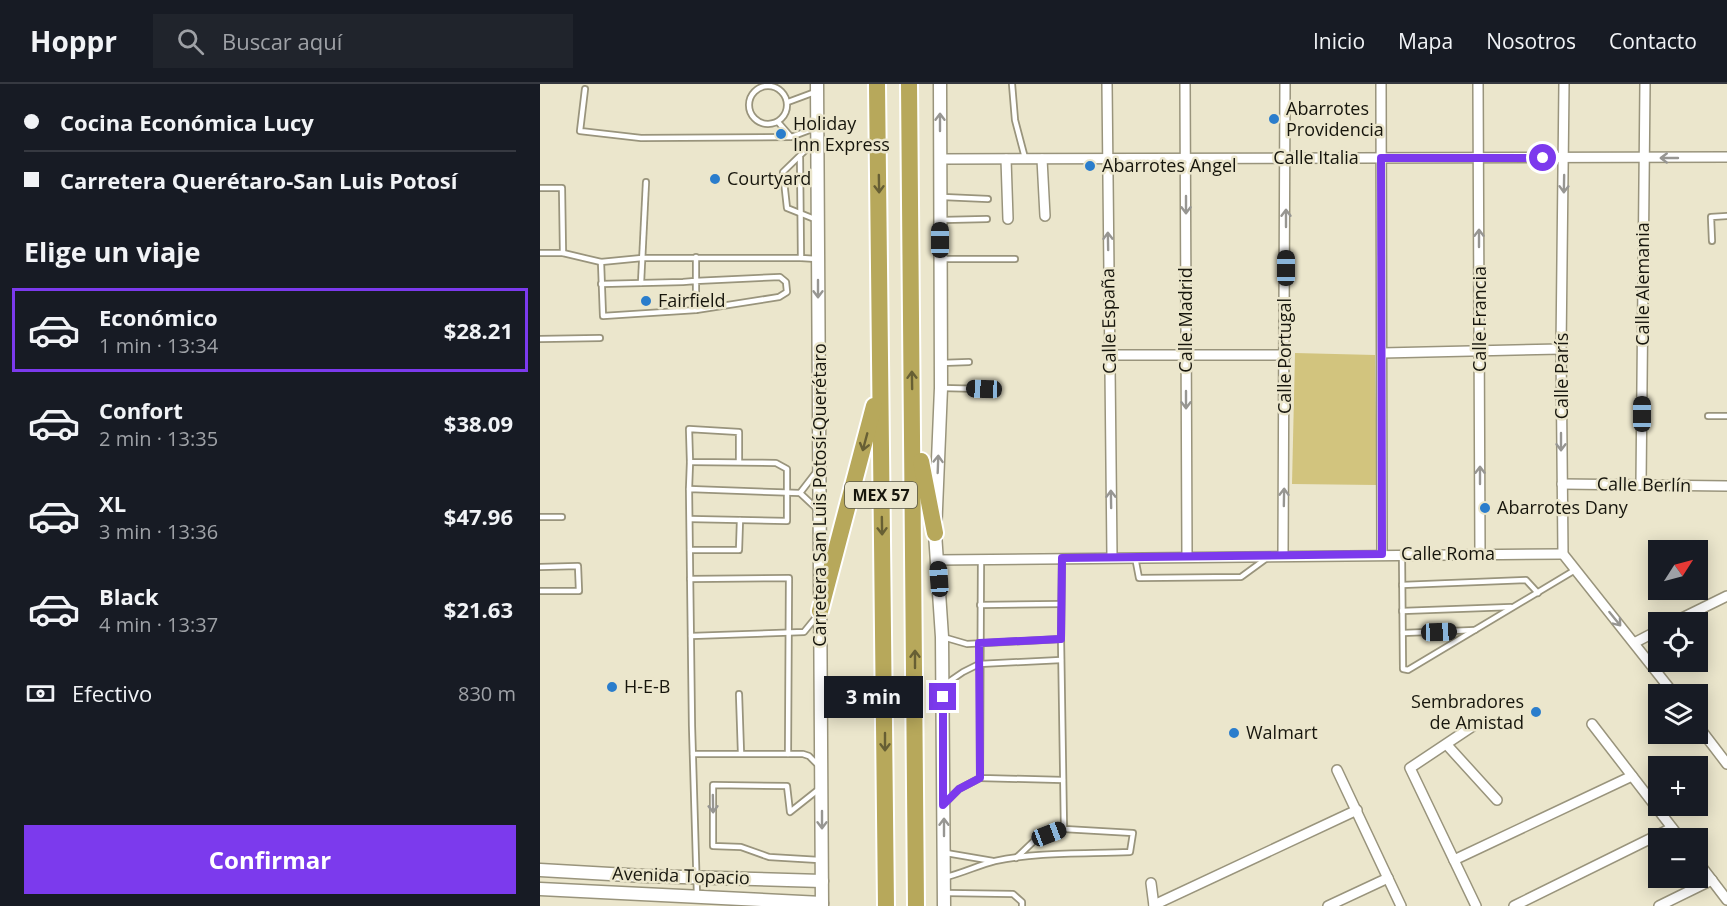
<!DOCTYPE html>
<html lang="es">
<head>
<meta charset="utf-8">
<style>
  :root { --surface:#171b24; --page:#20242c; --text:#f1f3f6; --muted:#9ea1a6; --line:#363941; --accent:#7c3aed }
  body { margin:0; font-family:"Open Sans",sans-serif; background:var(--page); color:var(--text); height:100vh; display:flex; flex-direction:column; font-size:22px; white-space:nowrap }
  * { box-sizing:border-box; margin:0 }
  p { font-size:20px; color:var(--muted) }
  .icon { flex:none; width:33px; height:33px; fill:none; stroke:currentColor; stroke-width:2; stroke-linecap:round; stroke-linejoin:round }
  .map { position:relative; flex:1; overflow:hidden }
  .sheet { display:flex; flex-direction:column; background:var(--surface); width:540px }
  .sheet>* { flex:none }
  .guide { display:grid; align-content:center; height:132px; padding:0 24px; background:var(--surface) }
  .needle { width:39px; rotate:54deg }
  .controls { position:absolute; left:1108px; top:456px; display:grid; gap:12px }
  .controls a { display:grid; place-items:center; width:60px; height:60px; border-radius:0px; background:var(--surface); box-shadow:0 3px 15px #0003; font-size:30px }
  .end { position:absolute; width:27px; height:27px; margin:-14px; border:8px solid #7c3aed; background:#fff; box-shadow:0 0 0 3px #fff }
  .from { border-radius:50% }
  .bubble { position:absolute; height:42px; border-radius:0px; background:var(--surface); box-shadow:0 3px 15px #0003; font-size:20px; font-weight:700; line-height:42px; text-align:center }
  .car { position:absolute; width:18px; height:36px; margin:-18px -9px; border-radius:8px; box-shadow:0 0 4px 2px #0007; background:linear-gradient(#222 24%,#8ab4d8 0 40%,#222 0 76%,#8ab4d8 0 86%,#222 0) }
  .guide b { display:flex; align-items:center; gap:21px; height:57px; font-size:22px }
  .guide b+b { border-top:2px solid var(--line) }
  .guide i { width:15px; height:15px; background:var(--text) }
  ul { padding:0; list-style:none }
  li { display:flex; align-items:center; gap:18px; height:84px; margin:0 12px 9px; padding:0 12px; border:3px solid transparent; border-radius:0px }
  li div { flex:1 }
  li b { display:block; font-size:22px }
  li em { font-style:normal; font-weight:700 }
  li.selected { border-color:var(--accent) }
  li>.icon { width:54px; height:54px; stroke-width:1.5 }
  h2 { padding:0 24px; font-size:27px; line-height:72px }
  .pay { display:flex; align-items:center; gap:15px; height:66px; padding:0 24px; font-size:22px }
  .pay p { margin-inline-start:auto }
  .cta { display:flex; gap:12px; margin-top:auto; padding:12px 24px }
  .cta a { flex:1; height:69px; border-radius:0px; background:var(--accent); color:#fff; font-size:24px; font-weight:700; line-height:69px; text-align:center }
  header { display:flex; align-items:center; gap:36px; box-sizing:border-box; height:84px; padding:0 30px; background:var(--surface); border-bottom:2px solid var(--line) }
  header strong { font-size:28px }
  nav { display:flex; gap:33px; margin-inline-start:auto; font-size:21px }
  .search { width:420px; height:54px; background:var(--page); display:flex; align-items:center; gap:15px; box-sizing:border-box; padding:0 21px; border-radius:0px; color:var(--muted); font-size:22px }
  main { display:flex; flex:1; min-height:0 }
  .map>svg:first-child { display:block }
</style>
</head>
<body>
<header>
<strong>Hoppr</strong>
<div class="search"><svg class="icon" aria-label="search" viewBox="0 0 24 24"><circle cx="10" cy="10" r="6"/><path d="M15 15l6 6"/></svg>Buscar aquí</div>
<nav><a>Inicio</a><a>Mapa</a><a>Nosotros</a><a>Contacto</a></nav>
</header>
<main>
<section class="sheet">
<div class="guide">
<b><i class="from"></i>Cocina Económica Lucy</b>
<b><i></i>Carretera Querétaro-San Luis Potosí</b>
</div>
<h2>Elige un viaje</h2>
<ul>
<li class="selected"><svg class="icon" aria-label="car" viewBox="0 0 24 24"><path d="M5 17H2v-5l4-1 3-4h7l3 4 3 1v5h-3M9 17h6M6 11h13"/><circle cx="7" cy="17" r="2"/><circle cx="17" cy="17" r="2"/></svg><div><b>Económico</b><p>1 min · 13:34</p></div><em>$28.21</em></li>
<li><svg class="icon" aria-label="car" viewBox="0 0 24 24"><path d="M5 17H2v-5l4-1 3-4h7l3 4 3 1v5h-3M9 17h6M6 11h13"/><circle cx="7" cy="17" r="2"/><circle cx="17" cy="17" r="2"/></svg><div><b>Confort</b><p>2 min · 13:35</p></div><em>$38.09</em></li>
<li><svg class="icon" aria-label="car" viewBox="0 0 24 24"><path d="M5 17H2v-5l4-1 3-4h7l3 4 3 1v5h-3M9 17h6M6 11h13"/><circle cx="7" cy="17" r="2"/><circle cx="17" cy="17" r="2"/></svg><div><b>XL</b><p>3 min · 13:36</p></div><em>$47.96</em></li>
<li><svg class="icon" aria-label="car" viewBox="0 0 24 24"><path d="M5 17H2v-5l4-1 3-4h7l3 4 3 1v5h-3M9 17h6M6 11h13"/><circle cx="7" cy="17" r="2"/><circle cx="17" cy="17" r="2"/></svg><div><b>Black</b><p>4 min · 13:37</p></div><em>$21.63</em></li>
</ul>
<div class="pay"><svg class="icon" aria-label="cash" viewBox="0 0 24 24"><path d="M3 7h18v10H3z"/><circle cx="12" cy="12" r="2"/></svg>Efectivo<p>830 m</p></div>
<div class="cta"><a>Confirmar</a></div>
</section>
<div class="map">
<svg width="1187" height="822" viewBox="0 0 1187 822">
  <rect width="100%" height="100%" fill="#ebe6cc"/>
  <path fill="#d2c47e" d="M755,269L835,271L837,401L752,400Z"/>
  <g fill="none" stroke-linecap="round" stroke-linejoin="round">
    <defs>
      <g id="lane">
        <path d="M472,0L475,36L485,74"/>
        <circle cx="228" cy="21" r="19"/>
        <path d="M45,5L40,47L101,54L251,53"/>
        <path d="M248,18L275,8"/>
        <path d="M238,38L251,53L275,44"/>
        <path d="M276,56L243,88L247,124L277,136"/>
        <path d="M260,73L261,174L277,175"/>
        <path d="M244,99L260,98"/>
        <path d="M0,104H22L23,169"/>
        <path d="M403,113L448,115"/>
        <path d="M403,136L447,135"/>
        <path d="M1172,157L1171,133L1187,132"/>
        <path d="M0,169H23L61,178L102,174H261"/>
        <path d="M403,175H475"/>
        <path d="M61,178L63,232L156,226"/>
        <path d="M101,199L106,98"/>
        <path d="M61,200L143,198L155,197L240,193L246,198L247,208L239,213L156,226V173"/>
        <path d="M0,255L60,254"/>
        <path d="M401,279L429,278"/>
        <path d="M402,304L444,305"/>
        <path d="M1168,332H1187"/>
        <path d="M149,405L150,378"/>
        <path d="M260,409L277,387"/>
        <path d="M0,433H22"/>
        <path d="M150,435L247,437V385L236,379L150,378L149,345L199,348V378"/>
        <path d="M150,466H199L200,436"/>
        <path d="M595,473L599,494L701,493L727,474"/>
        <path d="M862,473L863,585L868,586L1035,486"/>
        <path d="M441,474L440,694L523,696"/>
        <path d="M0,483L38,482L39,507H0"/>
        <path d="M150,495L249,494L248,670"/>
        <path d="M862,501L986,496L998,509"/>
        <path d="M440,521L521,520"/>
        <path d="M862,527L971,523"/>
        <path d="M863,549L935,546"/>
        <path d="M151,552L264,548L277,532"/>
        <path d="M403,553L427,560L521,555L524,745L593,749L590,768C547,770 496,768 455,777C439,781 423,789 406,793"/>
        <path d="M521,555L522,473"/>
        <path d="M404,601L423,588L439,580L521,576"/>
        <path d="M199,610L201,669"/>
        <path d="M153,670H263L269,672L279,682"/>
        <path d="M279,705L250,728L247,702L173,701V762L201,763L229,773L279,776"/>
        <path d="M405,719L419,705L440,694"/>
        <path d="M406,769L453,777"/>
        <path d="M476,774L495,756L524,745"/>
        <path d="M407,809L473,810L482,818V822"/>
        <path d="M157,811L152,642L149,405L260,409L277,425"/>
      </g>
      <g id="street">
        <path d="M567,0L572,473"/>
        <path d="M645,0L647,472"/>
        <path d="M841,0L842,470"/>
        <path d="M938,0L940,470"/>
        <path d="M1024,0L1021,265L1023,470L1134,610"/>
        <path d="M400,75L1187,73"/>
        <path d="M466,75L468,135"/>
        <path d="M502,75L505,132"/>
        <path d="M842,269L1021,265"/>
        <path d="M570,271H746"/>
        <path d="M1022,400L1187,402"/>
        <path d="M1101,400L1105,0"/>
        <path d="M743,472L745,0"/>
        <path d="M398,476L1023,470"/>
        <path d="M1134,538L1187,512"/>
        <path d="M1094,559L1119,546"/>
        <path d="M936,640L870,684L936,822"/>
        <path d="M1052,640L1140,754"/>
        <path d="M1158,642L1187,680"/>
        <path d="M907,661L957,716"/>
        <path d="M797,686L861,822"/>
        <path d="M914,776L1092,692"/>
        <path d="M1158,778L1187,816"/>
        <path d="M611,799L614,822"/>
        <path d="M614,821L817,726"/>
        <path d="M788,822L848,794"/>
        <path d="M974,822L1132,744"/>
        <path d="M1119,822L1172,796"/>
      </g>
      <g id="secondary">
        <path d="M277,0L282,822"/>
        <path d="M400,0L401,304L395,449L402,553L404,822"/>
        <path d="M0,786L105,792L282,797"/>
        <path d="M0,805L282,819"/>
      </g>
      <g id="highway">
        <path d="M337,0L346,822"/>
        <path d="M369,0L376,822"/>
        <path d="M381,377L395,449"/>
        <path d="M280,527L334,322"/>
      </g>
    </defs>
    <use href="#lane" stroke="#99947c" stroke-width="8"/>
    <use href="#street" stroke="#99947c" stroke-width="12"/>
    <use href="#secondary" stroke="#99947c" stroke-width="15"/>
    <use href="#highway" stroke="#fff" stroke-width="20"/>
    <use href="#lane" stroke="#fff" stroke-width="4.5"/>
    <use href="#street" stroke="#fff" stroke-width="9"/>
    <use href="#secondary" stroke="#fff" stroke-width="12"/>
    <use href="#highway" stroke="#b7a85b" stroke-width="16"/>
  </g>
  <defs><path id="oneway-shaft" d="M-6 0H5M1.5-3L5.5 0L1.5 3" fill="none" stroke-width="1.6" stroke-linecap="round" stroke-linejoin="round" transform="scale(1.5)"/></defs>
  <g stroke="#979692">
    <use href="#oneway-shaft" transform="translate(400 38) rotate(-90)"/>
    <use href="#oneway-shaft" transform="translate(1129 74) rotate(180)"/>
    <use href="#oneway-shaft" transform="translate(1024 100) rotate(91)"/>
    <use href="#oneway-shaft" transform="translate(646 121) rotate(90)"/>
    <use href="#oneway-shaft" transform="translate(746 134) rotate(-90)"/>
    <use href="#oneway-shaft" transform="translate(939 154) rotate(-90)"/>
    <use href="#oneway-shaft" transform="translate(568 157) rotate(-91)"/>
    <use href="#oneway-shaft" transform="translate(278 205) rotate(90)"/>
    <use href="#oneway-shaft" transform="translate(646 316) rotate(90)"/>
    <use href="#oneway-shaft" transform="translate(1021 358) rotate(90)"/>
    <use href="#oneway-shaft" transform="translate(398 380) rotate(-88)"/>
    <use href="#oneway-shaft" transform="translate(940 391) rotate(-90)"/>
    <use href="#oneway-shaft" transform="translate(744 413) rotate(-89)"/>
    <use href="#oneway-shaft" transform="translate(571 415) rotate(-91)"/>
    <use href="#oneway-shaft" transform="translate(1075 535) rotate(51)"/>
    <use href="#oneway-shaft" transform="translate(173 720) rotate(89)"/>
    <use href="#oneway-shaft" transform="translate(282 736) rotate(90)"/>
    <use href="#oneway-shaft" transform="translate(404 743) rotate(-90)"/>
  </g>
  <g stroke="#675f34">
    <use href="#oneway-shaft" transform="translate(339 100) rotate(89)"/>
    <use href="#oneway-shaft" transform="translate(372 296) rotate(-91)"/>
    <use href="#oneway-shaft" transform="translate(325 358) rotate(105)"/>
    <use href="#oneway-shaft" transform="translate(342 442) rotate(89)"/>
    <use href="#oneway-shaft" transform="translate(375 575) rotate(-90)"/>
    <use href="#oneway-shaft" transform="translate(345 658) rotate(90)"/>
  </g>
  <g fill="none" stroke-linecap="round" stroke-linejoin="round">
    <path stroke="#7c3aed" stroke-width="8" d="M403,613V721L419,705L440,694L439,559L521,555L522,474L842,470L841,74H1003"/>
  </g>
  <g fill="#2a7dcc" stroke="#ebe6cc" stroke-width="2">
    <circle cx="734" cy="35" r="6"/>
    <circle cx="241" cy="50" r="6"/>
    <circle cx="550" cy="82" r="6"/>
    <circle cx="175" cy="95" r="6"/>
    <circle cx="106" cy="217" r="6"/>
    <circle cx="945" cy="424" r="6"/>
    <circle cx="72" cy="603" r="6"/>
    <circle cx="996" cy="628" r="6"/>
    <circle cx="694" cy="649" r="6"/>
  </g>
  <g text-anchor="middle" stroke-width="5" stroke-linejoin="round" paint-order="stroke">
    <rect fill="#ebe6cc" stroke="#575446" stroke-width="1.5" x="305" y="398" width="72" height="26" rx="4.5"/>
    <g font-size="16" font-weight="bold" fill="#17160d">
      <text x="341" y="417">MEX 57</text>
    </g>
    <g font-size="18" fill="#17160d" stroke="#ebe6cc" text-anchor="start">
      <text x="746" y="31">Abarrotes<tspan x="746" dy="21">Providencia</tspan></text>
      <text x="253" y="46">Holiday<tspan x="253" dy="21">Inn Express</tspan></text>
      <text x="562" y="88">Abarrotes Angel</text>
      <text x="187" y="101">Courtyard</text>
      <text x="118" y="223">Fairfield</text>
      <text x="957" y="430">Abarrotes Dany</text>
      <text x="84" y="609">H-E-B</text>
      <text x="984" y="624" text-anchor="end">Sembradores<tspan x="984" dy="21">de Amistad</tspan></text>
      <text x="706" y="655">Walmart</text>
    </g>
    <g font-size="18" fill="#17160d" stroke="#ebe6cc">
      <text x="776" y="80">Calle Italia</text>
      <text transform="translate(1103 200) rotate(-90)" y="6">Calle Alemania</text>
      <text transform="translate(940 235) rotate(-90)" y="6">Calle Francia</text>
      <text transform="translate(646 236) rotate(-90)" y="6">Calle Madrid</text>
      <text transform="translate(569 237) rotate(-91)" y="6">Calle España</text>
      <text transform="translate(745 272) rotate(-90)" y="6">Calle Portugal</text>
      <text transform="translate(1022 292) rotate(-90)" y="6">Calle París</text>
      <text transform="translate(1104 401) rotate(1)" y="6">Calle Berlín</text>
      <text transform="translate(280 411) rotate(-90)" y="6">Carretera San Luis Potosí-Querétaro</text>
      <text x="908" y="476">Calle Roma</text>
      <text transform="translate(141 792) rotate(2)" y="6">Avenida Topacio</text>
    </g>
  </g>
</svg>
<div class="controls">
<a><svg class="needle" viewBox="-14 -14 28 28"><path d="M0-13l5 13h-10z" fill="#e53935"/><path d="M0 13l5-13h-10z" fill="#9ea1a6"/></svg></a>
<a><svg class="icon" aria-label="locate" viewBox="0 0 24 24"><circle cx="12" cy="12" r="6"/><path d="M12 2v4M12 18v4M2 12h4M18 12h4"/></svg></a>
<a><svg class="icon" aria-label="layers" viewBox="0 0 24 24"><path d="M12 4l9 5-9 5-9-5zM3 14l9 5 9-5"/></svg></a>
<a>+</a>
<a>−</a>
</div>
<i class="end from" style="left:1003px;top:74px"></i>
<i class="end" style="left:403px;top:613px"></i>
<div class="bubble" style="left:284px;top:592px;width:99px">3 min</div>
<i class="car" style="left:400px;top:156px;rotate:0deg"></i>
<i class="car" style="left:746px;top:184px;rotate:0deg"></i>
<i class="car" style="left:444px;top:305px;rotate:272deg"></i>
<i class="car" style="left:1102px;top:330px;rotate:0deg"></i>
<i class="car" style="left:399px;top:495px;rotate:356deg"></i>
<i class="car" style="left:899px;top:548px;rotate:88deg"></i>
<i class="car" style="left:509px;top:750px;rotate:69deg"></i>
</div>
</main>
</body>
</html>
